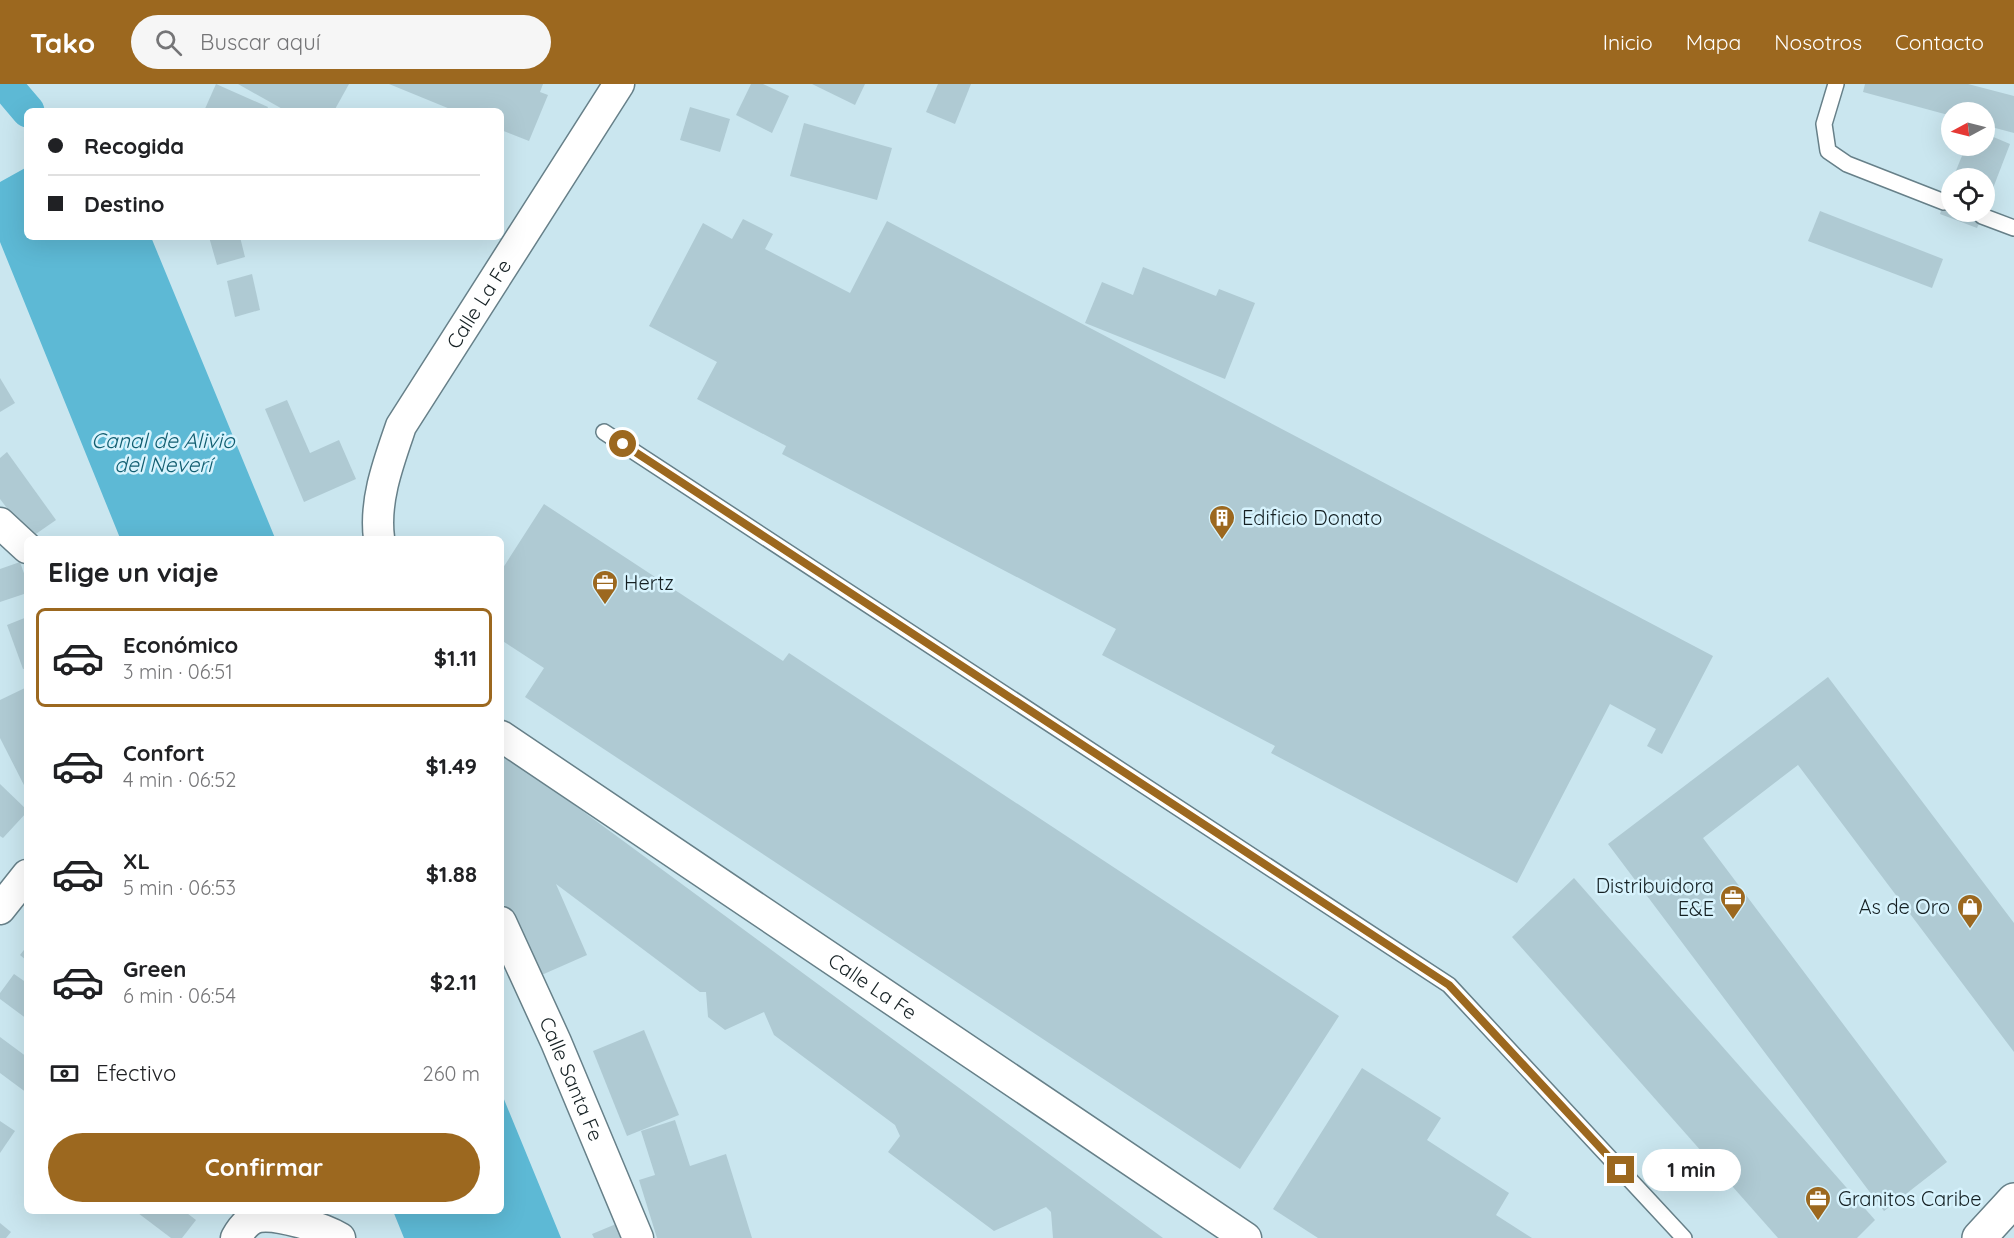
<!DOCTYPE html>
<html lang="es">
<head>
<meta charset="utf-8">
<style>
  :root { --surface:#fff; --page:#f6f6f6; --text:#202124; --muted:#757577; --line:#e0e0e0; --accent:#9c681f }
  body { margin:0; font-family:Quicksand,sans-serif; background:var(--page); color:var(--text); height:100vh; display:flex; flex-direction:column; font-size:22px; white-space:nowrap }
  * { box-sizing:border-box; margin:0 }
  p { font-size:20px; color:var(--muted) }
  .icon { flex:none; width:33px; height:33px; fill:none; stroke:currentColor; stroke-width:2; stroke-linecap:round; stroke-linejoin:round }
  .map { position:relative; flex:1; overflow:hidden }
  .details { position:absolute; left:24px; top:452px; width:480px; height:678px; display:flex; flex-direction:column; background:var(--surface); border-radius:9px; box-shadow:0 6px 24px #0002 }
  .details>* { flex:none }
  .top-card { position:absolute; left:24px; top:24px; width:480px; height:132px; border-radius:9px; box-shadow:0 6px 24px #0002; display:grid; align-content:center; height:132px; padding:0 24px; background:var(--surface) }
  .needle { width:39px; rotate:263deg }
  .tools { position:absolute; left:1941px; top:18px; display:grid; gap:12px }
  .tools a { display:grid; place-items:center; width:54px; height:54px; border-radius:50%; background:var(--surface); box-shadow:0 6px 24px #0002; font-size:30px }
  .end { position:absolute; width:27px; height:27px; margin:-14px; border:8px solid #9c681f; background:#fff; box-shadow:0 0 0 3px #fff }
  .from { border-radius:50% }
  .bubble { position:absolute; height:42px; border-radius:21px; background:var(--surface); box-shadow:0 6px 24px #0002; font-size:20px; font-weight:800; line-height:42px; text-align:center }
  .top-card b { display:flex; align-items:center; gap:21px; height:57px; font-size:22px }
  .top-card b+b { border-top:2px solid var(--line) }
  .top-card i { width:15px; height:15px; background:var(--text) }
  ul { padding:0; list-style:none }
  li { display:flex; align-items:center; gap:18px; height:99px; margin:0 12px 9px; padding:0 12px; border:3px solid transparent; border-radius:9px }
  li div { flex:1 }
  li b { display:block; font-size:22px }
  li em { font-style:normal; font-weight:800 }
  li.current { border-color:var(--accent) }
  li>.icon { width:54px; height:54px; stroke-width:1.5 }
  h2 { padding:0 24px; font-size:27px; line-height:72px }
  .pay { display:flex; align-items:center; gap:15px; height:66px; padding:0 24px; font-size:22px }
  .pay p { margin-inline-start:auto }
  .primary-button { display:flex; gap:12px; margin-top:auto; padding:12px 24px }
  .primary-button a { flex:1; height:69px; border-radius:36px; background:var(--accent); color:#fff; font-size:24px; font-weight:800; line-height:69px; text-align:center }
  header { display:flex; align-items:center; gap:36px; box-sizing:border-box; height:84px; padding:0 30px; background:var(--accent); color:#fff }
  header strong { font-size:28px }
  nav { display:flex; gap:33px; margin-inline-start:auto; font-size:21px }
  .search { width:420px; height:54px; background:var(--page); display:flex; align-items:center; gap:15px; box-sizing:border-box; padding:0 21px; border-radius:33px; color:var(--muted); font-size:22px }
  .map>svg:first-child { display:block }
</style>
</head>
<body>
<header>
<strong>Tako</strong>
<div class="search"><svg class="icon" aria-label="search" viewBox="0 0 24 24"><circle cx="10" cy="10" r="6"/><path d="M15 15l6 6"/></svg>Buscar aquí</div>
<nav><a>Inicio</a><a>Mapa</a><a>Nosotros</a><a>Contacto</a></nav>
</header>
<div class="map">
<svg width="2014" height="1154" viewBox="0 0 2014 1154">
  <rect width="100%" height="100%" fill="#cae6ef"/>
  <g fill="#5db9d5">
    <path d="M27,83V153H151L275,454H120L0,158V98Z"/>
    <path d="M501,1008L561,1154H404L393,1127L501,1126Z"/>
  </g>
  <g fill="none" stroke-linecap="round" stroke-linejoin="round">
    <path stroke="#5db9d5" stroke-width="33" d="M5,0L28,27"/>
  </g>
  <g fill="#afcad3">
    <path d="M216,0L268,23L266,27H204Z"/>
    <path d="M238,0H349L334,27H286Z"/>
    <path d="M389,0H543L540,8L548,11L529,57L501,46V27H455Z"/>
    <path d="M751,0H763L789,12L772,49L736,31Z"/>
    <path d="M812,0H865L855,21Z"/>
    <path d="M938,0H971L955,40L926,28Z"/>
    <path d="M1865,0H1968L2014,12V49L1984,41V28H1952V32L1863,8Z"/>
    <path d="M690,23L730,35L720,68L680,56Z"/>
    <path d="M804,39L892,64L877,116L790,92Z"/>
    <path d="M1984,49L2010,60L1985,125L1984,94H1953L1966,62H1984Z"/>
    <path d="M1951,100L1952,128H1984L1977,144L1940,130Z"/>
    <path d="M1820,127L1943,175L1932,204L1808,157Z"/>
    <path d="M743,135L773,150L765,165L850,209L887,137L1713,572L1662,670L1647,662L1656,645L1610,620L1517,799L1271,669L1275,662L1102,571L1116,545L782,370L786,362L697,315L717,278L649,242L703,139L732,155Z"/>
    <path d="M209,153H240L245,173L217,181Z"/>
    <path d="M1143,183L1216,212L1219,205L1255,219L1225,295L1085,239L1102,198L1133,211Z"/>
    <path d="M252,190L260,226L235,233L227,197Z"/>
    <path d="M0,294L15,319L0,328Z"/>
    <path d="M287,316L310,369L339,356L356,395L304,418L265,325Z"/>
    <path d="M7,368L56,436L30,454L0,415V374Z"/>
    <path d="M544,420L783,577L789,569L1339,932L1240,1085L525,613L544,584L501,556V487Z"/>
    <path d="M20,478L27,498V509L0,518V485Z"/>
    <path d="M27,533V584L23,585L7,541Z"/>
    <path d="M1828,593L2014,839V968L1798,681L1703,754L1947,1078L1884,1127L1608,760Z"/>
    <path d="M27,603V707L0,654V616Z"/>
    <path d="M501,667L1163,1154H1053L1051,1128L1046,1123L994,1147L888,1068L900,1052L895,1041L774,951L764,928L725,946L708,933L706,908H700L556,800L587,871L537,893L501,814Z"/>
    <path d="M0,700L27,726V728L3,754L0,752Z"/>
    <path d="M1574,794L1875,1136L1857,1154H1778L1512,853Z"/>
    <path d="M27,862V877L20,871Z"/>
    <path d="M14,890L27,899V935L0,915V909Z"/>
    <path d="M644,946L679,1031L627,1052L593,967Z"/>
    <path d="M0,953L27,973V1009L0,989Z"/>
    <path d="M1362,984L1441,1034L1427,1056L1509,1109L1496,1131L1532,1154H1318L1273,1125Z"/>
    <path d="M675,1036L690,1082L726,1070L752,1154H657L639,1096L655,1091L641,1047Z"/>
    <path d="M0,1037L15,1047L0,1069Z"/>
    <path d="M134,1126H183L196,1136L182,1154H171Z"/>
    <path d="M0,1139L11,1148L6,1154H0Z"/>
    <path d="M616,1140L622,1154H594L592,1150Z"/>
  </g>
  <g fill="none" stroke-linecap="round" stroke-linejoin="round">
    <defs>
      <g id="service">
        <path d="M1836,0L1824,40L1828,67L1847,80L1944,118"/>
        <path d="M1982,132L2014,144"/>
        <path d="M604,348L1449,901L1684,1154"/>
      </g>
      <g id="minor">
        <path d="M0,439L27,464"/>
        <path id="s1" d="M379,454C374,416 389,377 401,342L619,0"/>
        <path id="s2" d="M501,652L1246,1154"/>
        <path d="M0,825L27,791"/>
        <path id="s3" d="M501,838L556,958L638,1154"/>
        <path d="M236,1154C241,1145 248,1135 259,1133C278,1130 324,1144 340,1154"/>
      </g>
      <path id="tertiary" d="M1979,1154L2014,1116"/>
    </defs>
    <use href="#service" stroke="#678089" stroke-width="18"/>
    <use href="#minor" stroke="#678089" stroke-width="33"/>
    <use href="#tertiary" stroke="#678089" stroke-width="36"/>
    <use href="#service" stroke="#fff" stroke-width="15"/>
    <use href="#minor" stroke="#fff" stroke-width="30"/>
    <use href="#tertiary" stroke="#fff" stroke-width="33"/>
  </g>
  <g fill="none" stroke-linecap="round" stroke-linejoin="round">
    <path stroke="#9c681f" stroke-width="8" d="M623,360L1449,901L1621,1086"/>
  </g>
  <defs>
    <symbol id="building-pin" viewBox="-11 -11 22 30"><path d="M0 17L-7.5 6A9.5 9.5 0 1 1 7.5 6Z" fill="#9c681f" stroke="#d7f3fd"/><path d="M-4-6H4V6H1V3H-1V6H-4ZM-2.5-4.3h1.7v1.8h-1.7ZM.8-4.3h1.7v1.8H.8ZM-2.5-1h1.7V.8h-1.7ZM.8-1h1.7V.8H.8Z" fill="#fff"/></symbol>
    <symbol id="office-pin" viewBox="-11 -11 22 30"><path d="M0 17L-7.5 6A9.5 9.5 0 1 1 7.5 6Z" fill="#9c681f" stroke="#d7f3fd"/><path d="M-6-3h4V-5.5h4V-3h4V5H-6ZM-1-4.5V-3h2v-1.5ZM-6 0V1H6V0Z" fill="#fff"/></symbol>
    <symbol id="shop-pin" viewBox="-11 -11 22 30"><path d="M0 17L-7.5 6A9.5 9.5 0 1 1 7.5 6Z" fill="#9c681f" stroke="#d7f3fd"/><path d="M-5-2.5h2.3a2.7 3.5 0 0 1 5.4 0H5L5.5 6h-11ZM-1.5-2.5h3a1.5 2.3 0 0 0-3 0Z" fill="#fff"/></symbol>
  </defs>
  <g fill-rule="evenodd">
    <use href="#building-pin" x="1207" y="419" width="30" height="40"/>
    <use href="#office-pin" x="590" y="484" width="30" height="40"/>
    <use href="#office-pin" x="1718" y="799" width="30" height="40"/>
    <use href="#shop-pin" x="1955" y="808" width="30" height="40"/>
    <use href="#office-pin" x="1803" y="1100" width="30" height="40"/>
  </g>
  <g text-anchor="middle" stroke-width="5" stroke-linejoin="round" paint-order="stroke">
    <g font-size="20" fill="#152023" stroke="#d7f3fd">
      <text dy="7" stroke="none"><textPath href="#s1" startOffset="260">Calle La Fe</textPath></text>
      <text dy="7" stroke="none"><textPath href="#s2" startOffset="448">Calle La Fe</textPath></text>
      <text dy="7" stroke="none"><textPath href="#s3" startOffset="172">Calle Santa Fe</textPath></text>
    </g>
    <g font-size="20" fill="#152023" stroke="#d7f3fd" text-anchor="start">
      <text x="1242" y="441">Edificio Donato</text>
      <text x="624" y="506">Hertz</text>
      <text x="1714" y="809" text-anchor="end">Distribuidora<tspan x="1714" dy="23">E&amp;E</tspan></text>
      <text x="1950" y="830" text-anchor="end">As de Oro</text>
      <text x="1838" y="1122">Granitos Caribe</text>
    </g>
    <g font-size="21" font-style="italic" fill="#105d70" stroke="#d7f3fd">
      <text x="163" y="364">Canal de Alivio<tspan x="163" dy="24">del Neverí</tspan></text>
    </g>
  </g>
</svg>
<div class="tools">
<a><svg class="needle" viewBox="-14 -14 28 28"><path d="M0-13l5 13h-10z" fill="#e53935"/><path d="M0 13l5-13h-10z" fill="#757577"/></svg></a>
<a><svg class="icon" aria-label="locate" viewBox="0 0 24 24"><circle cx="12" cy="12" r="6"/><path d="M12 2v4M12 18v4M2 12h4M18 12h4"/></svg></a>
</div>
<i class="end from" style="left:623px;top:360px"></i>
<i class="end" style="left:1621px;top:1086px"></i>
<div class="bubble" style="left:1642px;top:1065px;width:99px">1 min</div>
<div class="top-card">
<b><i class="from"></i>Recogida</b>
<b><i></i>Destino</b>
</div>
<section class="details">
<h2>Elige un viaje</h2>
<ul>
<li class="current"><svg class="icon" aria-label="car" viewBox="0 0 24 24"><path d="M5 17H2v-5l4-1 3-4h7l3 4 3 1v5h-3M9 17h6M6 11h13"/><circle cx="7" cy="17" r="2"/><circle cx="17" cy="17" r="2"/></svg><div><b>Económico</b><p>3 min · 06:51</p></div><em>$1.11</em></li>
<li><svg class="icon" aria-label="car" viewBox="0 0 24 24"><path d="M5 17H2v-5l4-1 3-4h7l3 4 3 1v5h-3M9 17h6M6 11h13"/><circle cx="7" cy="17" r="2"/><circle cx="17" cy="17" r="2"/></svg><div><b>Confort</b><p>4 min · 06:52</p></div><em>$1.49</em></li>
<li><svg class="icon" aria-label="car" viewBox="0 0 24 24"><path d="M5 17H2v-5l4-1 3-4h7l3 4 3 1v5h-3M9 17h6M6 11h13"/><circle cx="7" cy="17" r="2"/><circle cx="17" cy="17" r="2"/></svg><div><b>XL</b><p>5 min · 06:53</p></div><em>$1.88</em></li>
<li><svg class="icon" aria-label="car" viewBox="0 0 24 24"><path d="M5 17H2v-5l4-1 3-4h7l3 4 3 1v5h-3M9 17h6M6 11h13"/><circle cx="7" cy="17" r="2"/><circle cx="17" cy="17" r="2"/></svg><div><b>Green</b><p>6 min · 06:54</p></div><em>$2.11</em></li>
</ul>
<div class="pay"><svg class="icon" aria-label="cash" viewBox="0 0 24 24"><path d="M3 7h18v10H3z"/><circle cx="12" cy="12" r="2"/></svg>Efectivo<p>260 m</p></div>
<div class="primary-button"><a>Confirmar</a></div>
</section>
</div>
</body>
</html>
